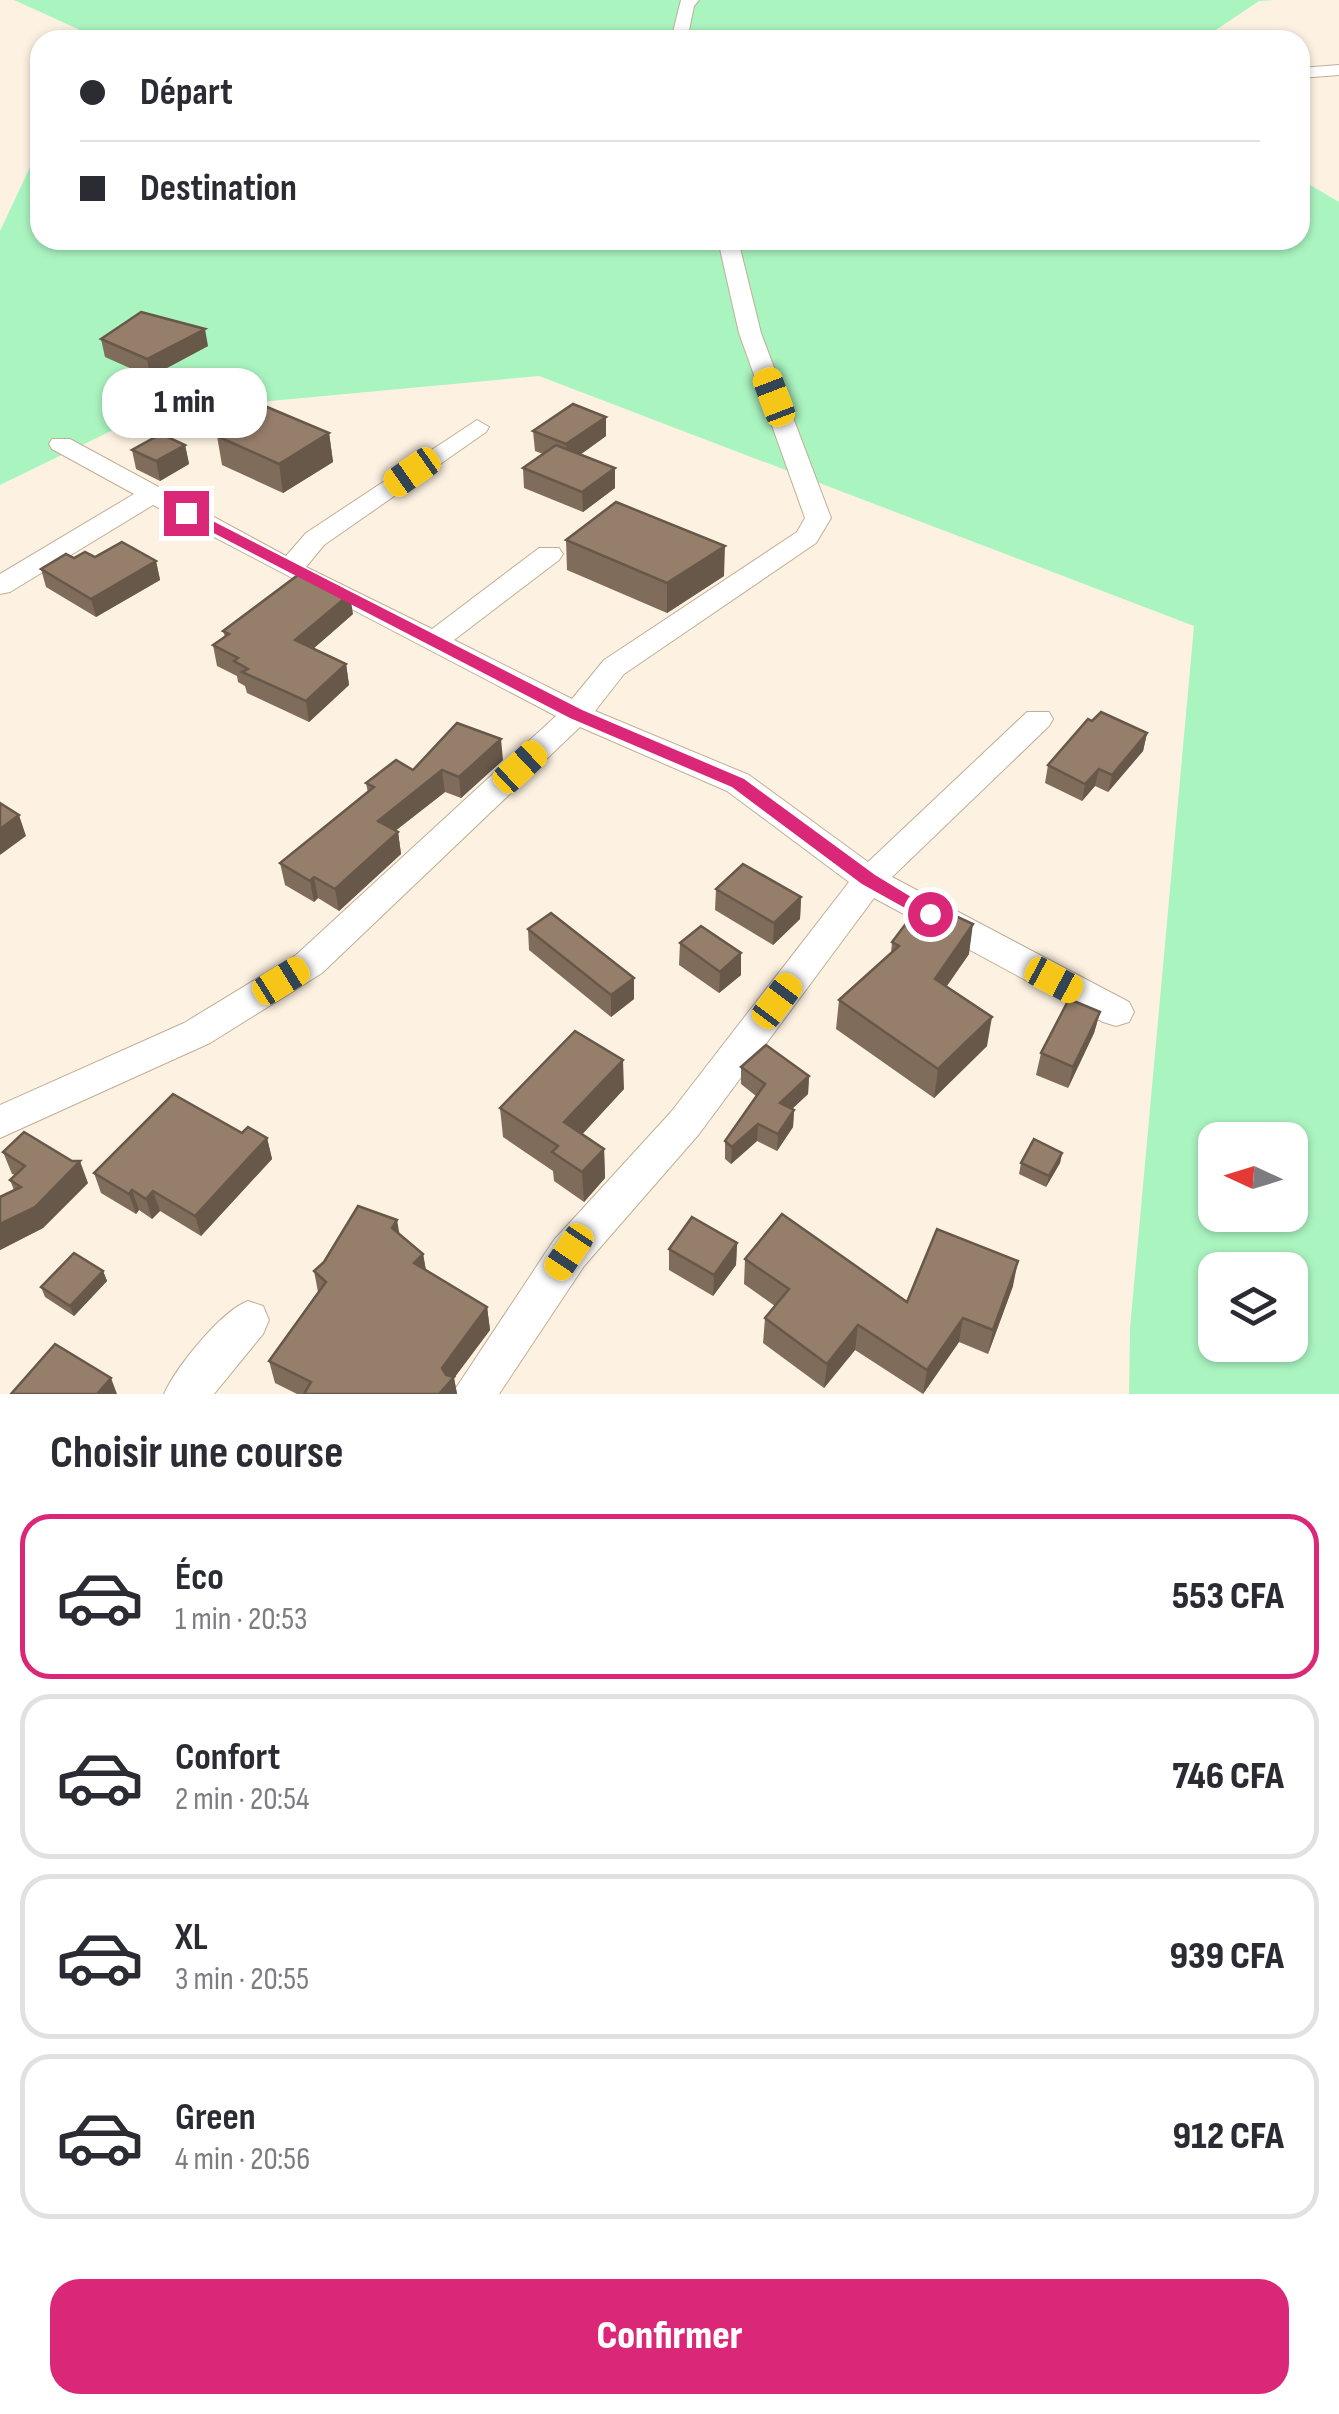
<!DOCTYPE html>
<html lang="fr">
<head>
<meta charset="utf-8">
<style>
  :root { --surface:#fff; --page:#f2f2f3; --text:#2b2b33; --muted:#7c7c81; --line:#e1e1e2; --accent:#db2777 }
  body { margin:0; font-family:"Sofia Sans Condensed",sans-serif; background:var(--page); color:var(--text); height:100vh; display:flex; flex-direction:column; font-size:38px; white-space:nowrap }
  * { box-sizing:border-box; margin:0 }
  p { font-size:32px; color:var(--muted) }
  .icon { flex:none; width:55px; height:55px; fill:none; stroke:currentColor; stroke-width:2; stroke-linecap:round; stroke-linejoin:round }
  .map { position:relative; height:1394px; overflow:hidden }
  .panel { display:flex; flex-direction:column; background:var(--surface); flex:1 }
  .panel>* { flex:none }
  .guide { position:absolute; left:30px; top:30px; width:1280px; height:220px; border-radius:30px; box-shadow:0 2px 8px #0004; display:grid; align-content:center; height:220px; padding:0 50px; background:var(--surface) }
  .needle { width:65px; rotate:274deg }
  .tools { position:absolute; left:1198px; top:1122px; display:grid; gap:20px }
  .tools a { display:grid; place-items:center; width:110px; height:110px; border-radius:20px; background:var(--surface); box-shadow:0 2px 8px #0004; font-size:50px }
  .end { position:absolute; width:45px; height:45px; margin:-22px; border:12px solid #db2777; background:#fff; box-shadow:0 0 0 5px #fff }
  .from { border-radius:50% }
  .bubble { position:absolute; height:70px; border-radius:30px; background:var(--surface); box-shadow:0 2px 8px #0004; font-size:32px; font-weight:800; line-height:70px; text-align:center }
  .car { position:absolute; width:30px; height:60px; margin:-30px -15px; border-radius:12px; box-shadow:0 0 8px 2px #0007; background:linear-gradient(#f5c518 24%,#345 0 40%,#f5c518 0 76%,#345 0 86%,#f5c518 0) }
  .guide b { display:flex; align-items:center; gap:35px; height:95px; font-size:38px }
  .guide b+b { border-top:2px solid var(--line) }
  .guide i { width:25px; height:25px; background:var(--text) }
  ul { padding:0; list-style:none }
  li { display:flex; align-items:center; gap:30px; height:165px; margin:0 20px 15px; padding:0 30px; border:5px solid var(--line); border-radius:30px }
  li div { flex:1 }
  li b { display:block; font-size:38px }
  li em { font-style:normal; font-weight:800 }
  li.selected { border-color:var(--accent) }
  li>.icon { width:90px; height:90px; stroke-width:1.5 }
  h2 { padding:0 50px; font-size:45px; line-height:120px }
  .primary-button { display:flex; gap:20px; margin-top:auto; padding:20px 50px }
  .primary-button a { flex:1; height:115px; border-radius:30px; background:var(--accent); color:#fff; font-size:40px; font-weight:800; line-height:115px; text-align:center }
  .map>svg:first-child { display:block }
</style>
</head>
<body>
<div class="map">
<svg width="1339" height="1394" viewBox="0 0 1339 1394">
  <rect width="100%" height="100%" fill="#fdf2e2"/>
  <g fill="#aaf4c0" fill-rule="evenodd">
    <path d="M14,0H1275L1259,1L1201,40H89L91,35Z"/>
    <path d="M40,146V240H1300V179L1339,202V1394H1129L1130,1328L1194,626L539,376L150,412L0,485V231ZM1215,1140H1290V1215H1215ZM1215,1270H1290V1345H1215Z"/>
  </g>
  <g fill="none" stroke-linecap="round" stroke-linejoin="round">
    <defs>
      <g id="minor">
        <path d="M681,0H699L694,6L687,40H671Z"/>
        <path d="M1339,65V75L1300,78V68Z"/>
        <path d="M718,240H738L761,333L831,518L816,543L624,674L595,711L749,775L868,862L1027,712H1049L1053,719L1049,726L892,877L1129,1002L1134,1012L1129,1022L1116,1026L1103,1022L874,898L699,1134L584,1266L499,1394H452L554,1240L671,1112L849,882L727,791L580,727L322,973L210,1043L0,1138V1105L184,1023L296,955L556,716L153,505L10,592L0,594V574L134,494L52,449L49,444L52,439H70L286,556L306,533L477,420L489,427L486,432L324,545L306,567L432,629L539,548H559L563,554L559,560L454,640L572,699L604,660L797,532L805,518L739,333Z"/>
        <path d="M248,1301L263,1306L269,1320L263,1334L214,1394H164C176,1367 221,1311 248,1301Z"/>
      </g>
    </defs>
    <use href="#minor" stroke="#c0af95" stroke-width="2"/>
    <use href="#minor" fill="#fff" fill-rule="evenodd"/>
  </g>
  <g fill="#806c5b">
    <path d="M101,339L208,346L150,377L105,357Z"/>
    <path d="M533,431L606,436L580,455L615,488L583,512L524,488L523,468L543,454L535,451Z"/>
    <path d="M329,433L333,462L283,493L222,465L217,436Z"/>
    <path d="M185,445L189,464L160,481L136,469L132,450Z"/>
    <path d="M566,540L724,576L667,613L567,570Z"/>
    <path d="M95,557L156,561L160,580L96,617L46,587L41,569L74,558Z"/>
    <path d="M353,614L313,649L346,664L349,685L309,722L247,693L245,686L238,682L237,676L217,666L213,645L225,637L223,631Z"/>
    <path d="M1092,721L1147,733L1143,751L1108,792L1095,786L1082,801L1045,783L1048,765Z"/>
    <path d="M503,760L461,798L445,792L395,831L398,832L401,854L339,911L318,898L314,902L285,885L280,863L368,793L366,783L413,770Z"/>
    <path d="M716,889L801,897L800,919L773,945L715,910Z"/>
    <path d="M528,929L634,999L611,1017L529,950Z"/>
    <path d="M892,942L969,954L946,987L987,1046L934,1098L836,1029L839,1000L891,953Z"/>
    <path d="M680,943L741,953V975L719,993L679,965Z"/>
    <path d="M1100,1012L1094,1033L1068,1088L1036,1075L1041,1053Z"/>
    <path d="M741,1067L809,1076L808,1094L792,1109L794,1110L793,1127L777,1151L757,1141L731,1164L725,1159V1141L756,1096L741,1084Z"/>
    <path d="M624,1089L582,1134L604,1149L605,1178L584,1202L554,1181L553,1171L503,1137L500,1108Z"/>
    <path d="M242,1133L267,1138L272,1159L201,1236L160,1211L152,1219L139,1210L136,1214L101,1193L94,1173Z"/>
    <path d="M3,1152L88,1183L43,1228L0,1250V1197L14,1190L10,1180L15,1175L12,1174Z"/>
    <path d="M1062,1153L1060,1163L1046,1187L1019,1174L1021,1163Z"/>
    <path d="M400,1235L423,1254L426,1270L487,1307L490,1330L454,1378L457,1394H297L275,1383L269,1361L318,1292L314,1271Z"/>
    <path d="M737,1243L736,1265L713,1296L669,1270V1249Z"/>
    <path d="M745,1259L907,1302L1013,1286L988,1354L959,1342L923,1394L855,1350L824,1388L763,1343L765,1318L775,1306L744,1284Z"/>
    <path d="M103,1271L107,1281L74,1316L45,1297L41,1287Z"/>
  </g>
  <g fill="#68584a">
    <path d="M205,329L208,346L150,377L147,359Z"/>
    <path d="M606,417V436L567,464L566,444Z"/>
    <path d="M329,433L333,462L283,493L279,464Z"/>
    <path d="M185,445L189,464L160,481L156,461Z"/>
    <path d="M615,468V488L583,512L582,492Z"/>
    <path d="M725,546L724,576L667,613V583Z"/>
    <path d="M156,561L160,580L96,617L91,599Z"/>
    <path d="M350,594L353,614L299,661L295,640Z"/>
    <path d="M346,664L349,685L309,722L306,701Z"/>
    <path d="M1147,733L1143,751L1108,792L1112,775Z"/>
    <path d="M501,739L503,760L461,798L459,777Z"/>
    <path d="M1099,769L1095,786L1082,801L1085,784Z"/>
    <path d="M442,770L445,792L381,842L378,821Z"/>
    <path d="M19,815L26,836L0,855V829Z"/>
    <path d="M398,832L401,854L339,911L335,889Z"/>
    <path d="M314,877L318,898L314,902L310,881Z"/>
    <path d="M801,897L800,919L773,945L774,923Z"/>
    <path d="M973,924L969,954L931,1009L935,979Z"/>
    <path d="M741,953V975L719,993L720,972Z"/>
    <path d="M634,978V999L611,1017V995Z"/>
    <path d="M1100,1012L1094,1033L1068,1088L1073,1067Z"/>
    <path d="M992,1017L987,1046L934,1098L938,1069Z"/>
    <path d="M623,1060L624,1089L566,1152L564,1122Z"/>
    <path d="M809,1076L808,1094L779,1121L780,1103Z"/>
    <path d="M794,1110L793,1127L777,1151L778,1134Z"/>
    <path d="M758,1124L757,1141L731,1164L732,1147Z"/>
    <path d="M267,1138L272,1159L201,1236L195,1216Z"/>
    <path d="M604,1149L605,1178L584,1202L582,1172Z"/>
    <path d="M1062,1153L1060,1163L1046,1187L1049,1176Z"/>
    <path d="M80,1161L88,1183L43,1228L0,1250V1224Z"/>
    <path d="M132,1190L139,1210L136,1214L129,1194Z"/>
    <path d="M153,1191L160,1211L152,1219L146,1199Z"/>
    <path d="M397,1220L401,1242L392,1228Z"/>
    <path d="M737,1243L736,1265L713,1296L714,1275Z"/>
    <path d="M423,1254L427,1277L414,1263Z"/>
    <path d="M1018,1261L1013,1286L988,1354L993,1330Z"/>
    <path d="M103,1271L107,1281L74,1316L70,1306Z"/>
    <path d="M487,1307L490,1330L454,1378L457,1394H439L442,1368Z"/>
    <path d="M963,1318L959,1342L923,1394L927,1370Z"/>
    <path d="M858,1325L855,1350L824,1388L827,1364Z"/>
    <path d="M111,1378L117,1394H97Z"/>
  </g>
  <g fill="#957e6a" stroke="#68584a" stroke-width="2.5">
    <path d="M141,312L205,329L147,359L101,339Z"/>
    <path d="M573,404L606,417L566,444L533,431Z"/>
    <path d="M267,407L329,433L279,464L217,436Z"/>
    <path d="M161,434L185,445L156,461L132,450Z"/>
    <path d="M556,445L615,468L582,492L523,468Z"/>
    <path d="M616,502L725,546L667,583L566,540Z"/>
    <path d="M122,542L156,561L91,599L41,569L66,554L74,558L85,552L95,557Z"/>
    <path d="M298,575L350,594L295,640L346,664L306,701L242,672L248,669L234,661L238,658L213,645L229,634L223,631Z"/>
    <path d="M1101,712L1147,733L1112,775L1099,769L1085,784L1048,765L1088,719L1092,721Z"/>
    <path d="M457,723L501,739L459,777L442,770L378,821L398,832L335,889L314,877L310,881L280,863L374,787L366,783L396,760L413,770Z"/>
    <path d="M0,803L19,815L0,829Z"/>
    <path d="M743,864L801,897L774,923L716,889Z"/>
    <path d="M923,901L973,924L935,979L992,1017L938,1069L839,1000L899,946L892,942Z"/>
    <path d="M551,913L634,978L611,995L528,929Z"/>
    <path d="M701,926L741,953L720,972L680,943Z"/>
    <path d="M1069,999L1100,1012L1073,1067L1041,1053Z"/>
    <path d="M575,1031L623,1060L564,1122L604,1149L582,1172L552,1152L558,1146L500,1108Z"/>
    <path d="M766,1045L809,1076L780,1103L794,1110L778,1134L758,1124L732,1147L725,1141L765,1084L741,1067Z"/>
    <path d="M173,1094L242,1133L248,1127L267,1138L195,1216L153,1191L146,1199L132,1190L129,1194L94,1173Z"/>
    <path d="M24,1132L72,1161H80L35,1207L0,1224V1197L21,1187L10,1180L25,1166L3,1152Z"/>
    <path d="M1034,1139L1062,1153L1049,1176L1021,1163Z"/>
    <path d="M358,1206L397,1220L392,1228L423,1254L414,1263L487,1307L442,1368L446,1375L454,1377L439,1394H304L311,1382L269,1361L326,1282L314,1271L324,1262Z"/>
    <path d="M782,1214L907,1302L937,1229L1018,1261L993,1330L963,1318L927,1370L858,1325L827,1364L765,1318L789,1289L745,1259Z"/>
    <path d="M692,1217L737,1243L714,1275L669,1249Z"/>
    <path d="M74,1253L103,1271L70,1306L41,1287Z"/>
    <path d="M55,1344L111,1378L97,1394H11Z"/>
  </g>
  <path fill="#db2777" d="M181,510H191L582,710L744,779L875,875L939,914L930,920L923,918L862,884L732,787L570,718L181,516Z"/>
</svg>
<div class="tools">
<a><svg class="needle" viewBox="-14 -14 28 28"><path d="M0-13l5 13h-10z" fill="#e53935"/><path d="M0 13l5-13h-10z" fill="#7c7c81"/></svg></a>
<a><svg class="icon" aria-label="layers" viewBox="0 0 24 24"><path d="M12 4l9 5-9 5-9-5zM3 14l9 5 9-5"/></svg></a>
</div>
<i class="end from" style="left:930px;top:914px"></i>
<i class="end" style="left:186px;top:513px"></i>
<div class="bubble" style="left:102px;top:368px;width:165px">1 min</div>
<i class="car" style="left:774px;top:397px;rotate:339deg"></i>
<i class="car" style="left:412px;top:472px;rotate:235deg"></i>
<i class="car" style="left:520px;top:767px;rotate:47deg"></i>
<i class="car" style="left:1054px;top:980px;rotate:118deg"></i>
<i class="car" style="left:281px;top:981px;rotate:58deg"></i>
<i class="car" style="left:777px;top:1001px;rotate:37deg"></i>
<i class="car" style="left:569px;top:1252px;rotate:214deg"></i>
<div class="guide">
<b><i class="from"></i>Départ</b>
<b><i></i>Destination</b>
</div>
</div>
<section class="panel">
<h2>Choisir une course</h2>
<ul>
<li class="selected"><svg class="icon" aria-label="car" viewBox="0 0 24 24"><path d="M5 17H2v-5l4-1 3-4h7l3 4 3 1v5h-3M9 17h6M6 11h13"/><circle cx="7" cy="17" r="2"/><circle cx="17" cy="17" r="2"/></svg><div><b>Éco</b><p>1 min · 20:53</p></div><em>553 CFA</em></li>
<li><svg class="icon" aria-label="car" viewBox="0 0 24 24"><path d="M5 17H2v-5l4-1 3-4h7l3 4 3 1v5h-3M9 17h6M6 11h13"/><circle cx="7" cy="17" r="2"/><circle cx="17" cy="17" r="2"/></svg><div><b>Confort</b><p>2 min · 20:54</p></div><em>746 CFA</em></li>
<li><svg class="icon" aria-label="car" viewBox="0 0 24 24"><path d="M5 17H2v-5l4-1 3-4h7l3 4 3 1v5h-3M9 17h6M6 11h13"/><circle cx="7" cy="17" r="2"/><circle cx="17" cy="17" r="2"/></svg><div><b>XL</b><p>3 min · 20:55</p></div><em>939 CFA</em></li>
<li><svg class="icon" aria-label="car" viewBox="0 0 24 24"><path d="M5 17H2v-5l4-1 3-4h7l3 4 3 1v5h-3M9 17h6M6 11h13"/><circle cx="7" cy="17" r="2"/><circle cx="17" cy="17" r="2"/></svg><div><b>Green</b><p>4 min · 20:56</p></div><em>912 CFA</em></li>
</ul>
<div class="primary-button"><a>Confirmer</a></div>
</section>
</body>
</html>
